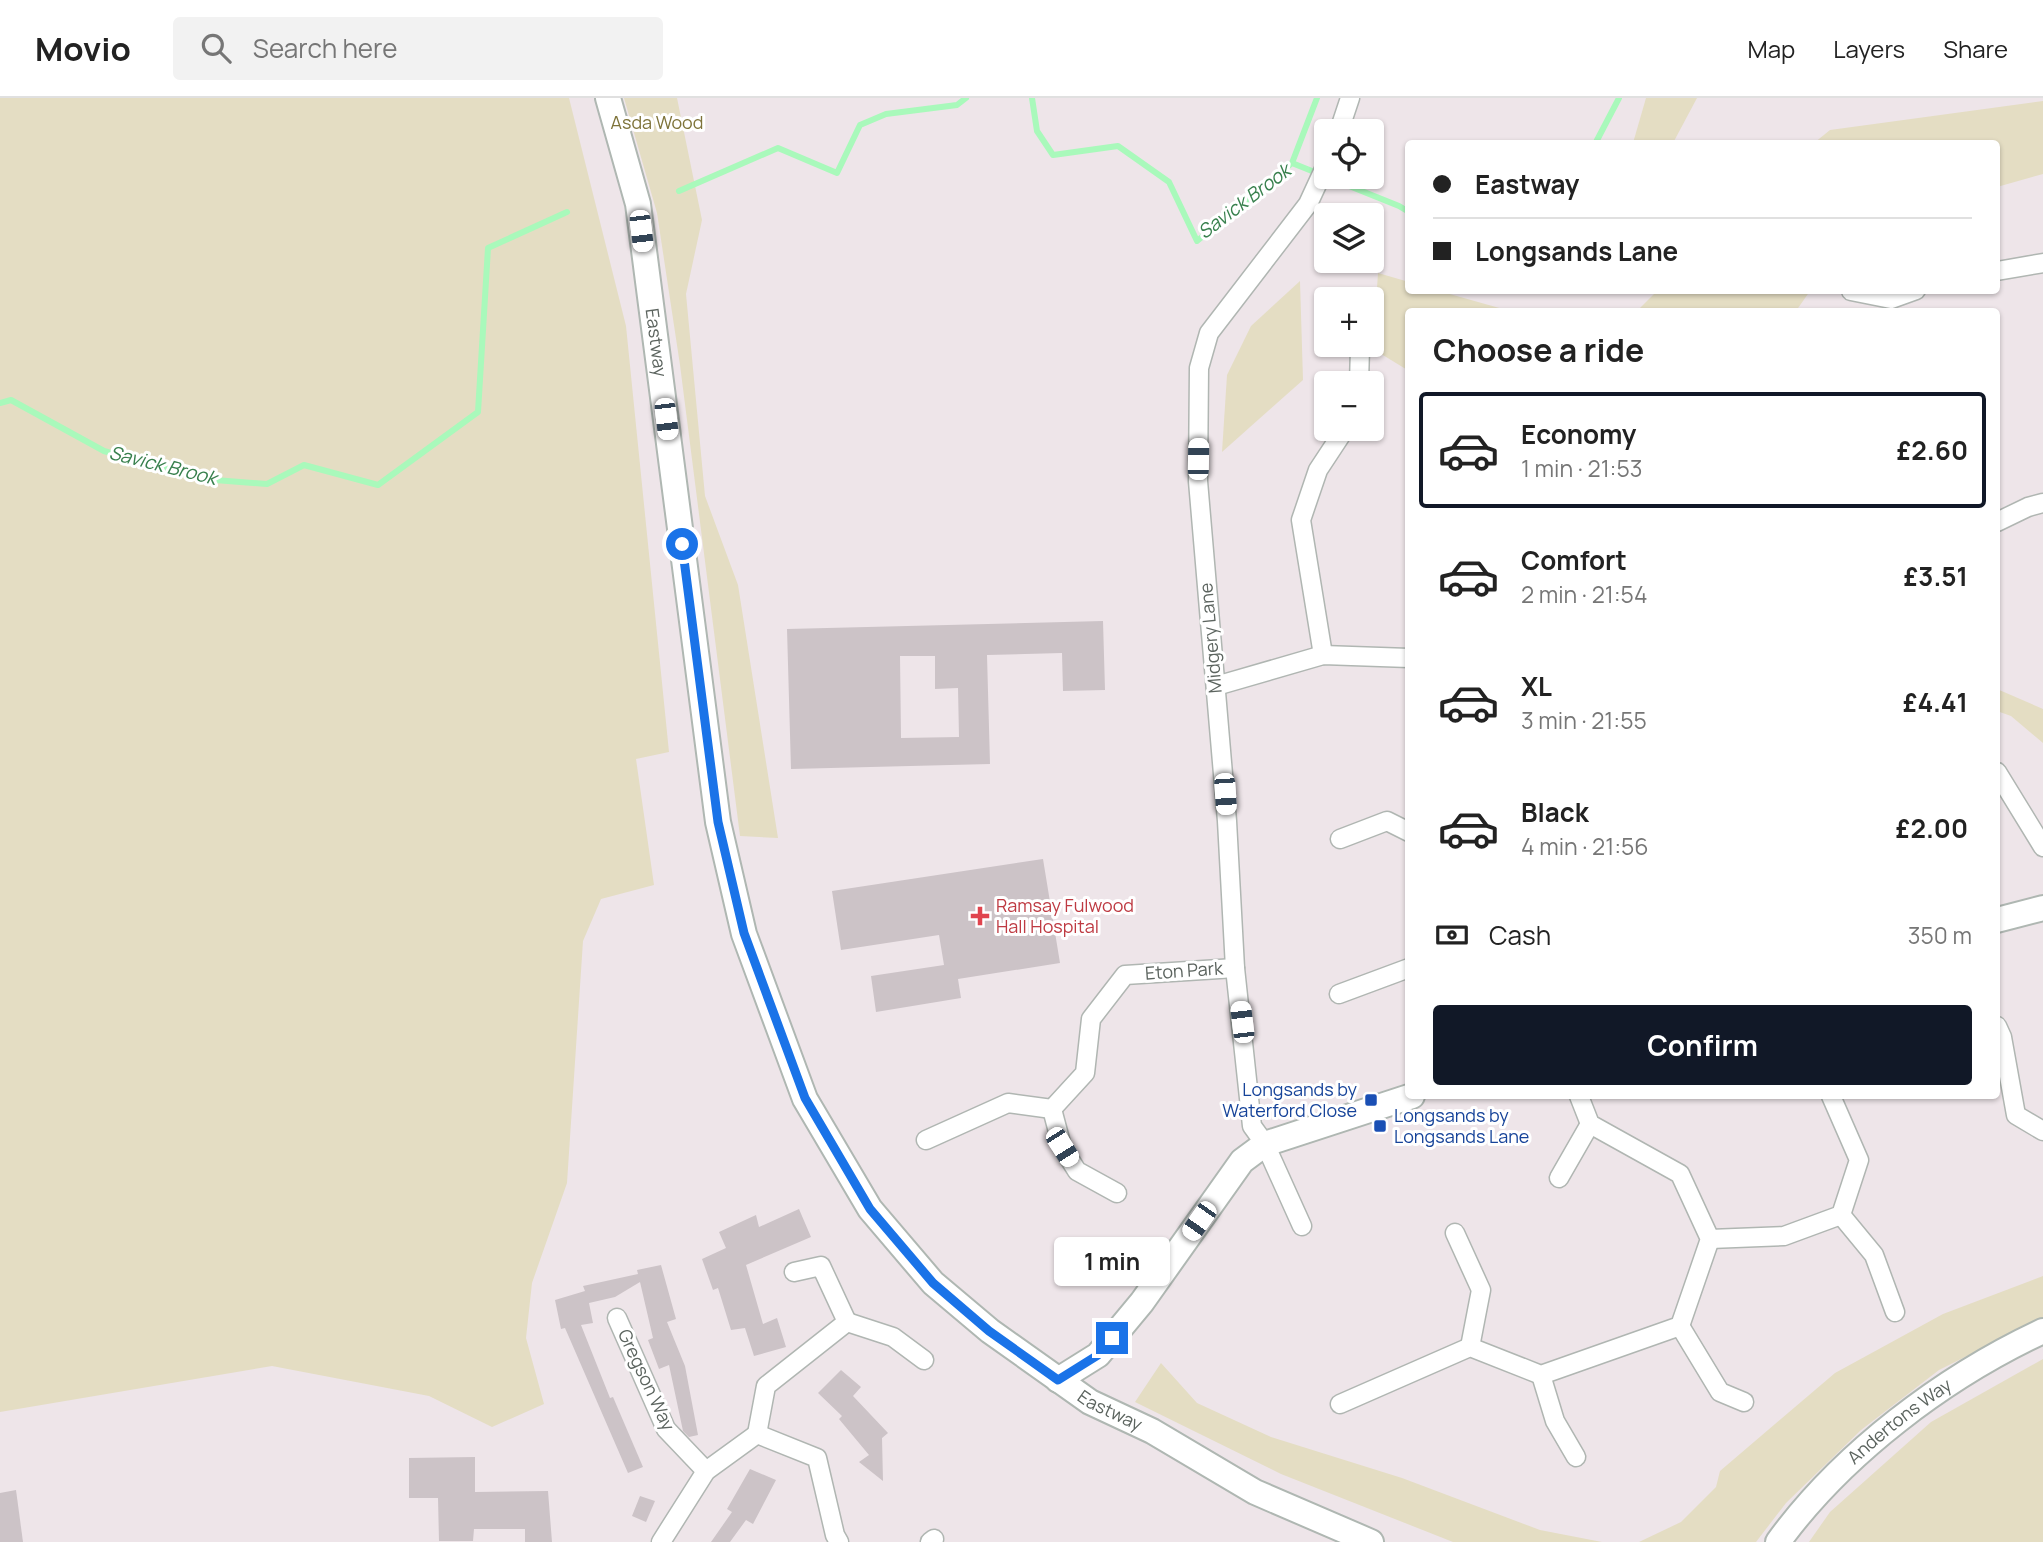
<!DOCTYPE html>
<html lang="en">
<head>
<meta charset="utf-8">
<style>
  :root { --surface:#fff; --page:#f2f2f2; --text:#222; --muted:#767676; --line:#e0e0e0; --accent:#111827 }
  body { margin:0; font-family:Manrope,sans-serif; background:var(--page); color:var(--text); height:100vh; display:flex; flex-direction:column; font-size:26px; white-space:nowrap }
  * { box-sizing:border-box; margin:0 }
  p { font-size:23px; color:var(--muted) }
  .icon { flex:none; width:38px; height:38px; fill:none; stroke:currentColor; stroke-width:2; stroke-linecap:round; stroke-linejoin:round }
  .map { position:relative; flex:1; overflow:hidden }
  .drawer { position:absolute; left:1405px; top:210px; width:595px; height:791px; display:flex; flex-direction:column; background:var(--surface); border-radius:7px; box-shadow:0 2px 5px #0004 }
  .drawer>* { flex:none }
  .hud { position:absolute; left:1405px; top:42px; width:595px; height:154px; border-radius:7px; box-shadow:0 2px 5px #0004; display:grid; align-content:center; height:154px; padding:0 28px; background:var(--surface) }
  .fabs { position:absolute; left:1314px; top:21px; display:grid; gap:14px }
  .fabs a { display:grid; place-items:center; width:70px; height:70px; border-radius:7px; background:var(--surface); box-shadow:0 2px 5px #0004; font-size:35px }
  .end { position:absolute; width:32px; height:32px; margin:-16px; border:9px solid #1a73e8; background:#fff; box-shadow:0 0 0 4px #fff }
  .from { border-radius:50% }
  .bubble { position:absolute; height:49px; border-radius:7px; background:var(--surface); box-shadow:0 2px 5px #0004; font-size:23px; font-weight:700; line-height:49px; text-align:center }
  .car { position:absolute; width:21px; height:42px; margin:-21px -10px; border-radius:9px; box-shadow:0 0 5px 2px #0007; background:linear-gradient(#fff 24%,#345 0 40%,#fff 0 76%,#345 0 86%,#fff 0) }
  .hud b { display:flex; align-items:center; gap:24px; height:66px; font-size:26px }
  .hud b+b { border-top:2px solid var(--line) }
  .hud i { width:18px; height:18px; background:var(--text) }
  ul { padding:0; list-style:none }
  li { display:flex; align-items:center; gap:21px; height:116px; margin:0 14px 10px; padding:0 14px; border:4px solid transparent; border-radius:7px }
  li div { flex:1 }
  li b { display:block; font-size:26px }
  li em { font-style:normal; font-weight:700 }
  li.on { border-color:var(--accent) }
  li>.icon { width:63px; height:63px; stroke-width:1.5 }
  h2 { padding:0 28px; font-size:32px; line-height:84px }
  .pay { display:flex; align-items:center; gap:18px; height:77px; padding:0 28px; font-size:26px }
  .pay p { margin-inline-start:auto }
  .cta { display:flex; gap:14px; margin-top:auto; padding:14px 28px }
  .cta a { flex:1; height:80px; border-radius:7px; background:var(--accent); color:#fff; font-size:28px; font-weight:700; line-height:80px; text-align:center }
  header { display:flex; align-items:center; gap:42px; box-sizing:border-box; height:98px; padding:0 35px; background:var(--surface); border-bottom:2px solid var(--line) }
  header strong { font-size:33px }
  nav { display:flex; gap:38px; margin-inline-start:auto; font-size:24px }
  .search { width:490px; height:63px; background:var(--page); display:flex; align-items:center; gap:18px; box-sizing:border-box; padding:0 24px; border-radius:7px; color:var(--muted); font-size:26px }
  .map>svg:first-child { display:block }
</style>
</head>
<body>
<header>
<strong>Movio</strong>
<div class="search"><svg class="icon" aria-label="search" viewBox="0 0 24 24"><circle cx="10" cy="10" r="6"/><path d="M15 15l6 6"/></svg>Search here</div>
<nav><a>Map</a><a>Layers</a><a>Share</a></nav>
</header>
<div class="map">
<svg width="2043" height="1444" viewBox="0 0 2043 1444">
  <rect width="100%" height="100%" fill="#eee5e9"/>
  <g fill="#e4ddc3">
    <path d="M0,0H569L626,228L669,654L636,661L654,787L601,801L583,843L567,1085L532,1185L526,1240L544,1306L492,1329L429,1298L272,1268L0,1314Z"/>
    <path d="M624,0H677L702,122L686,196L705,398L738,487L778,740L740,738L680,267L657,115Z"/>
    <path d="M1646,0H1697L1673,45H1633Z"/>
    <path d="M2043,3V76L1997,89V46L1814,45L1830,32Z"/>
    <path d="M1378,175L1409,184V192L1439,193L1510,213L1409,214V273L1373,251Z"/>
    <path d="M1300,183L1303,282L1222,354L1227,277L1251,228Z"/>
    <path d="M1657,193V192L1810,193L1796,213H1637Z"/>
    <path d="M1997,591L2043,611V645L2011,618L1997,613Z"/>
    <path d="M2043,1178V1220L1939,1272L1861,1332L1786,1405L1756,1444H1639L1681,1424L1716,1389L1720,1373L1835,1275L1943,1216Z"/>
    <path d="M2043,1261V1444H1809L1830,1414L1931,1324Z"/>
    <path d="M1161,1265L1197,1305L1271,1339L1402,1380L1540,1432L1602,1444H1453L1281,1376L1135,1304Z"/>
  </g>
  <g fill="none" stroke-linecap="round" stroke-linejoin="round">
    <g stroke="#a9f9bb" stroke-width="6">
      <path d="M1032,0L1037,33L1053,57L1118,48L1169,84L1197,143L1292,65L1399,108L1409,114"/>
      <path d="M1595,46L1619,0"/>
      <path d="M1292,65L1317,0"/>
      <path d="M679,93L778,50L837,75L860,27L886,16L957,7L966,0"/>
      <path d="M0,305L11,302L104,353L202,381L267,386L304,367L378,387L478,314L488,150L567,114"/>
    </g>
  </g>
  <g fill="#ccc3c7" fill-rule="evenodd">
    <path d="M1103,523L1105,592L1063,593L1062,555L987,557L990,666L791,671L787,531ZM900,558H935V591L958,590L959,639L901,640Z"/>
    <path d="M1043,761L1060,865L958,881L961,900L876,914L871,878L944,867L939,837L841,852L832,793Z"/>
    <path d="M799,1111L811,1139L746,1167L763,1226L777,1220L786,1249L754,1258L745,1230L731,1232L718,1190L713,1192L702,1161L726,1150L719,1134L756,1117L759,1129Z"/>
    <path d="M661,1167L676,1221L667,1224L685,1268L698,1337L689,1339L683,1333L669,1267L659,1271L648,1242L653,1240L640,1184L615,1199L589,1205L593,1225L581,1227L610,1300L613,1299L643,1369L628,1375L565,1230L561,1231L555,1202L585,1193L583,1188L638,1176L637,1172Z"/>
    <path d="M841,1272L861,1289L853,1298L888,1335L882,1340L883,1383L859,1364L869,1357L839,1321L842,1318L818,1295Z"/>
    <path d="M475,1359V1394L548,1393L552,1444H525V1431H474L473,1443H439L438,1400H409V1360Z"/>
    <path d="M750,1371L776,1382L753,1426L746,1422L730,1444H711L732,1414L727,1411Z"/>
    <path d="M16,1392L23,1444H0V1395Z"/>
    <path d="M640,1398L655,1403L646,1424L632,1418Z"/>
  </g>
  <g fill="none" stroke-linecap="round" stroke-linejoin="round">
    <defs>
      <g id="street">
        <path d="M1339,33L1350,0"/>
        <path d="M1997,173L2043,165"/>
        <path d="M1851,193L1891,201L1916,192"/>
        <path d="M1359,285L1360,250"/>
        <path d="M1997,424L2028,409L2043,405"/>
        <path d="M1323,557L1301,422L1318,372L1345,331"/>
        <path d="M1216,588L1323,557L1409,560"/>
        <path d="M1997,674L2043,749"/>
        <path d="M1340,741L1387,723L1409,734"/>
        <path d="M1339,896L1409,870"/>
        <path d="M1997,928L2002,939L2016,1017L2043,1033"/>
        <path d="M1052,1011L1062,1049L1077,1073L1117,1095"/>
        <path d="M926,1042L1008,1005L1052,1011L1085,975L1091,921L1125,877L1235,870"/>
        <path d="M1559,1080L1590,1026"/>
        <path d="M1841,1117L1874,1157L1895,1214"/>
        <path d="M1302,1128L1265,1046L1252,1028L1235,870L1227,723L1198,383L1199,270L1209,235L1308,106L1326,67"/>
        <path d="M1455,1135L1481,1192L1470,1249"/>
        <path d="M1710,1141L1784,1138L1841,1117L1859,1062L1831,998"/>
        <path d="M794,1174L821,1168L847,1224"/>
        <path d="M617,1220L666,1331L706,1373"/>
        <path d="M1680,1228L1720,1294L1744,1304"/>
        <path d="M1541,1277L1555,1323L1576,1359"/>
        <path d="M1340,1306L1470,1249L1541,1277L1680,1228L1710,1141L1680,1076L1590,1026L1579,998"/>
        <path d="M757,1336L766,1288L847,1224L893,1239L924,1262"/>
        <path d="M661,1444L706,1373L757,1336L817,1360L835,1437L839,1444"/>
        <path d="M930,1444L934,1441"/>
      </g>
      <g id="secondary">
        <path id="s1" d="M608,0L638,106L718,724L744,836L805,1001L870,1111L933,1185L990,1233L1090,1304L1152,1333L1255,1394L1371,1444"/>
        <path d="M1997,822L2043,810"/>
        <path d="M1058,1282L1098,1257L1142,1204L1242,1063L1265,1046L1412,998"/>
        <path id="s2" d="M1778,1444C1842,1356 1944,1279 2043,1233"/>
      </g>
    </defs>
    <use href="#street" stroke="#b0b6b2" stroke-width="21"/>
    <use href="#secondary" stroke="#afb7b2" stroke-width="28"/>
    <use href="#street" stroke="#fff" stroke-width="18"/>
    <use href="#secondary" stroke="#fff" stroke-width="24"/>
  </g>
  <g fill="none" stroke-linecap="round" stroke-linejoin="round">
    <path stroke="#1a73e8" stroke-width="9" d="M682,446L718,724L744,835L805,1000L870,1111L933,1185L989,1233L1058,1282L1098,1257L1112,1240"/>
  </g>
  <path fill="#e0444e" stroke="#fff" stroke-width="2.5" d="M976.5 807.5h7v7h7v7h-7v7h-7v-7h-7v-7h7z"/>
  <g fill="#1a4fb4" stroke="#fff" stroke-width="2.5">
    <rect x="1364" y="995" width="14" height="14" rx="3.5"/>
    <rect x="1373" y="1021" width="14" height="14" rx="3.5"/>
  </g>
  <g text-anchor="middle" stroke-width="6" stroke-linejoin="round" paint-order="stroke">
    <g font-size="18" fill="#7e7339" stroke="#fff">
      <text x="657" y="31">Asda Wood</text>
    </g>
    <g font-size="18" fill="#5c645f" stroke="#fff">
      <text dy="6" stroke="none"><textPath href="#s1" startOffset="250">Eastway</textPath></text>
      <text transform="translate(1211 540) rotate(-95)" y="6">Midgery Lane</text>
      <text transform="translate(1184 873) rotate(-4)" y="6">Eton Park</text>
      <text transform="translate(646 1282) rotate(65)" y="6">Gregson Way</text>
      <text dy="6" stroke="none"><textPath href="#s1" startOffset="1468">Eastway</textPath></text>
      <text dy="6" stroke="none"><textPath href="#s2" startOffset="172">Andertons Way</textPath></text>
    </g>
    <g font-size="18" fill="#be3a42" stroke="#fff" text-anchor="start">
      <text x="996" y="814">Ramsay Fulwood<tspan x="996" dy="21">Hall Hospital</tspan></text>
    </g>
    <g font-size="18" fill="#164399" stroke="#fff" text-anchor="end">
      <text x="1357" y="998">Longsands by<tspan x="1357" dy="21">Waterford Close</tspan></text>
      <text x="1394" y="1024" text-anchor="start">Longsands by<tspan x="1394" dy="21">Longsands Lane</tspan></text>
    </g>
    <g font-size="19" font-style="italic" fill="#38804d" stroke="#fff">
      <text transform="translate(1244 103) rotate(-37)" y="7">Savick Brook</text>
      <text transform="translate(163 367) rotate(14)" y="7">Savick Brook</text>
    </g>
  </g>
</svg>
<div class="fabs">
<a><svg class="icon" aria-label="locate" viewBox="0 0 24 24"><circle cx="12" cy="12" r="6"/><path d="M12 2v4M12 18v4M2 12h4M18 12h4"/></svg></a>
<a><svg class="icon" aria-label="layers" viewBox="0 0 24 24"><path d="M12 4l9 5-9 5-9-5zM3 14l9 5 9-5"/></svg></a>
<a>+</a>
<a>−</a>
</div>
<i class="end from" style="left:682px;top:446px"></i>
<i class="end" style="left:1112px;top:1240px"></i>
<div class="bubble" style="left:1054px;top:1139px;width:116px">1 min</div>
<i class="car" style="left:641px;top:133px;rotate:173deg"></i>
<i class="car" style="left:666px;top:321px;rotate:173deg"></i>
<i class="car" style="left:1198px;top:361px;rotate:1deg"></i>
<i class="car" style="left:1225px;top:696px;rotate:176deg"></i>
<i class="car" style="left:1242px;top:924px;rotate:353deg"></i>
<i class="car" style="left:1062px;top:1049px;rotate:148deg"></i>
<i class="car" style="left:1199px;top:1123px;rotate:215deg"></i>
<div class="hud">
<b><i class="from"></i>Eastway</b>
<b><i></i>Longsands Lane</b>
</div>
<section class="drawer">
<h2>Choose a ride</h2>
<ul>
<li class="on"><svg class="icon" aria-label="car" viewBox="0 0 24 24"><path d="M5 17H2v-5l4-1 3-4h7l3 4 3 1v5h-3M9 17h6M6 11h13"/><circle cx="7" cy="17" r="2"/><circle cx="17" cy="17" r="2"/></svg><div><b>Economy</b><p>1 min · 21:53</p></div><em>£2.60</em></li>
<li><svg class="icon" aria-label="car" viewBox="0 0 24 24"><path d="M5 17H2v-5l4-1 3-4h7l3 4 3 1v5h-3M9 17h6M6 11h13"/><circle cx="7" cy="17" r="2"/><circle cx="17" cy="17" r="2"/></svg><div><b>Comfort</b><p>2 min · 21:54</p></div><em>£3.51</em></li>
<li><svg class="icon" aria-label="car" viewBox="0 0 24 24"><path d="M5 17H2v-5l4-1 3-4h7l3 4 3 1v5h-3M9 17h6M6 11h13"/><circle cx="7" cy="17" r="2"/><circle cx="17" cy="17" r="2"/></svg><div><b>XL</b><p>3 min · 21:55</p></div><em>£4.41</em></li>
<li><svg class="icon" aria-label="car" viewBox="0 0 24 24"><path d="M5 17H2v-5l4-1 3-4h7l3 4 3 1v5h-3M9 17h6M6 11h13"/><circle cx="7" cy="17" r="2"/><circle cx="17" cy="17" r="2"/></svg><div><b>Black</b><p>4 min · 21:56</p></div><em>£2.00</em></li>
</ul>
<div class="pay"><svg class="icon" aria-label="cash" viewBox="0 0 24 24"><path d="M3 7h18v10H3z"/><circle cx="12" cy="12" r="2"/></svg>Cash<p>350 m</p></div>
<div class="cta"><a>Confirm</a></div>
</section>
</div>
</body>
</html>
